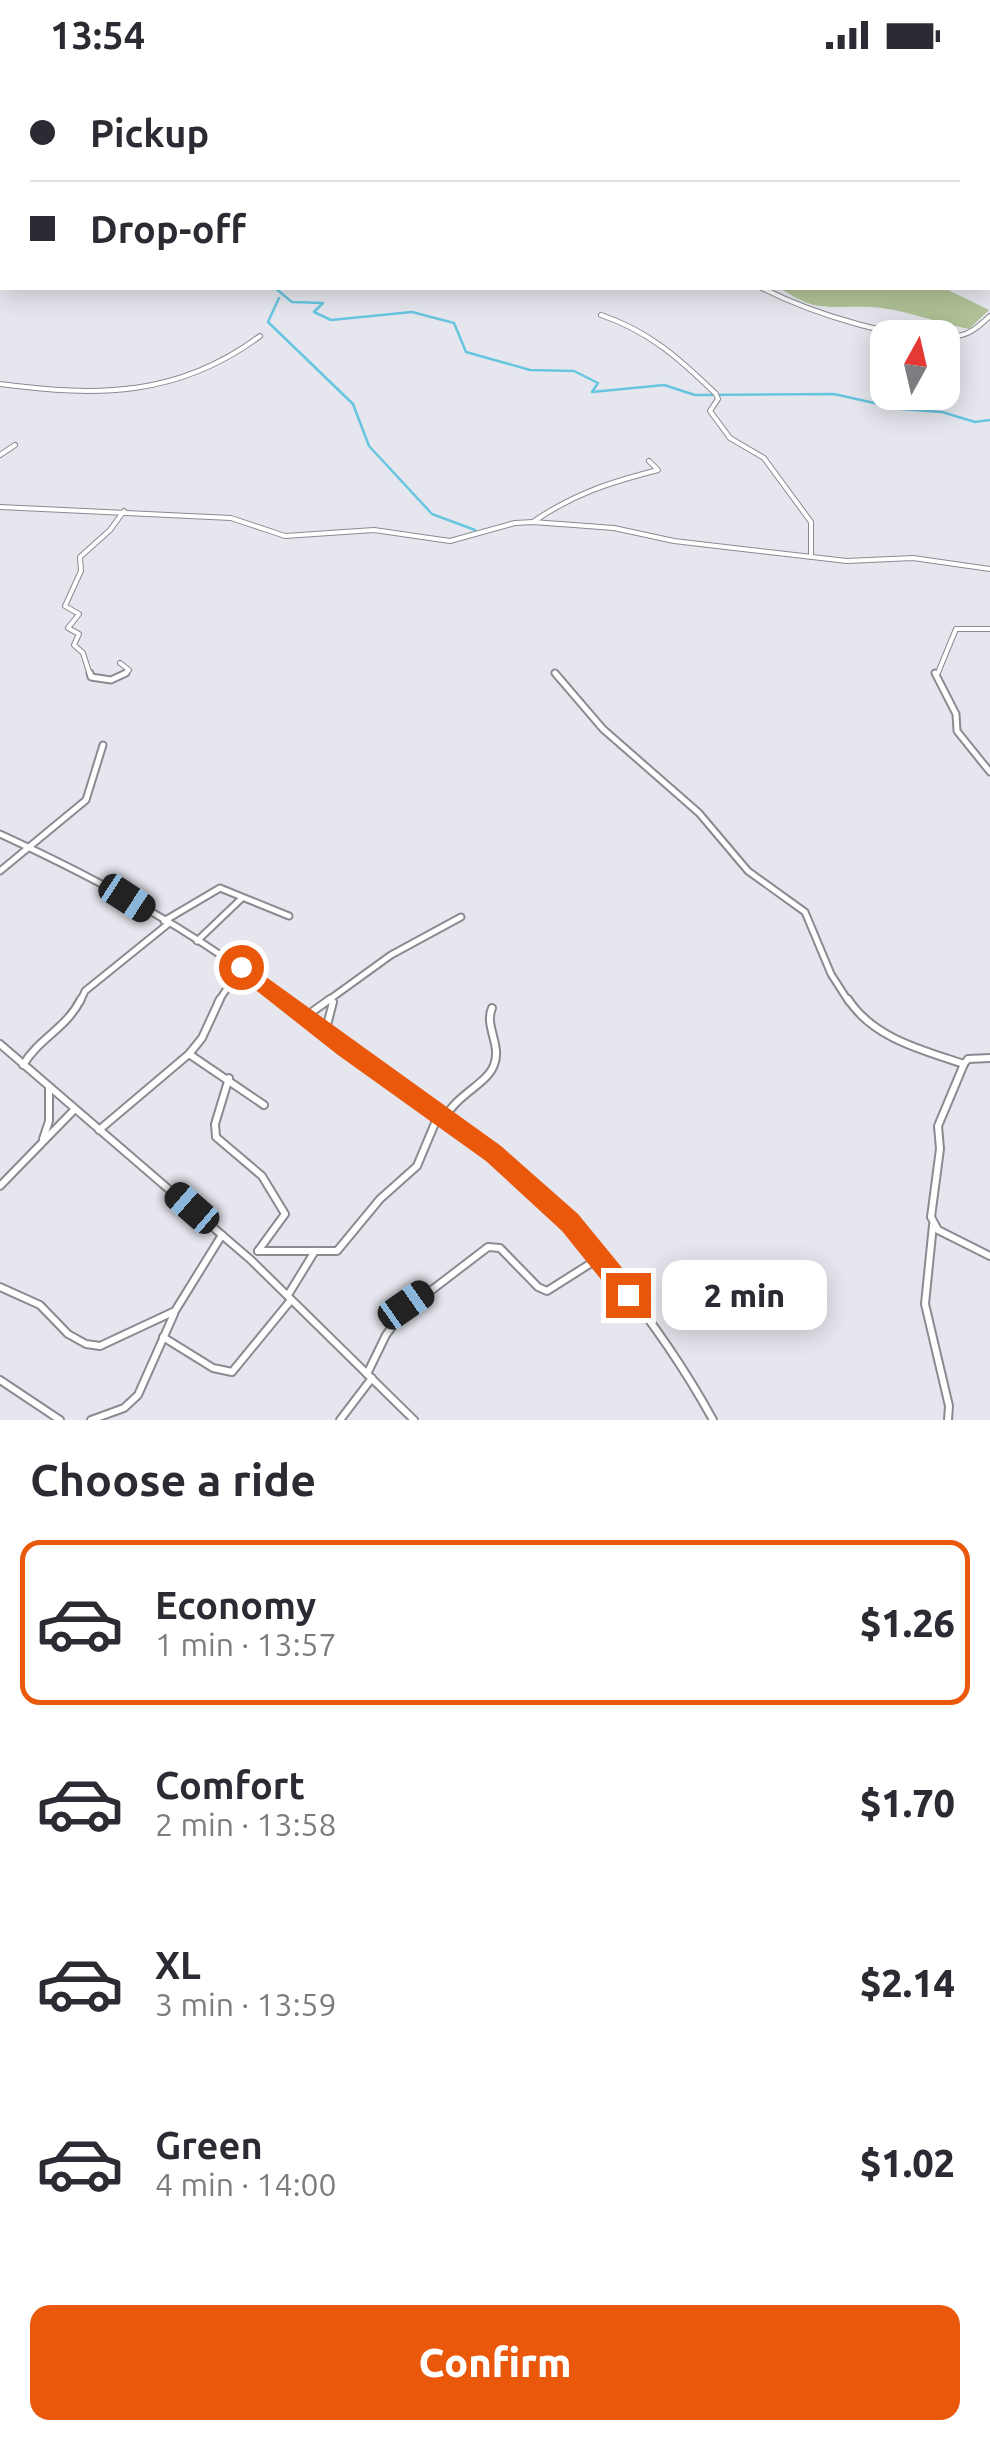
<!DOCTYPE html>
<html lang="en">
<head>
<meta charset="utf-8">
<style>
  :root { --surface:#fff; --page:#f2f2f3; --text:#2b2b33; --muted:#7c7c81; --line:#e1e1e2; --accent:#ea580c }
  body { margin:0; font-family:Ubuntu,sans-serif; background:var(--page); color:var(--text); height:100vh; display:flex; flex-direction:column; font-size:38px; white-space:nowrap }
  * { box-sizing:border-box; margin:0 }
  p { font-size:32px; color:var(--muted) }
  .icon { flex:none; width:55px; height:55px; fill:none; stroke:currentColor; stroke-width:2; stroke-linecap:round; stroke-linejoin:round }
  .map { position:relative; height:1350px; overflow:hidden }
  .panel { display:flex; flex-direction:column; background:var(--surface); flex:1 }
  .panel>* { flex:none }
  .top-card { position:absolute; left:0px; top:0px; width:990px; height:220px; box-shadow:0 5px 25px #0003; display:grid; align-content:center; height:220px; padding:0 30px; background:var(--surface) }
  .needle { width:65px; rotate:8deg }
  .buttons { position:absolute; left:870px; top:250px; display:grid; gap:20px }
  .buttons a { display:grid; place-items:center; width:90px; height:90px; border-radius:20px; background:var(--surface); box-shadow:0 5px 25px #0003; font-size:50px }
  .end { position:absolute; width:45px; height:45px; margin:-22px; border:12px solid #ea580c; background:#fff; box-shadow:0 0 0 5px #fff }
  .from { border-radius:50% }
  .bubble { position:absolute; height:70px; border-radius:20px; background:var(--surface); box-shadow:0 5px 25px #0003; font-size:32px; font-weight:800; line-height:70px; text-align:center }
  .car { position:absolute; width:30px; height:60px; margin:-30px -15px; border-radius:12px; box-shadow:0 0 8px 2px #0007; background:linear-gradient(#222 24%,#8ab4d8 0 40%,#222 0 76%,#8ab4d8 0 86%,#222 0) }
  .top-card b { display:flex; align-items:center; gap:35px; height:95px; font-size:38px }
  .top-card b+b { border-top:2px solid var(--line) }
  .top-card i { width:25px; height:25px; background:var(--text) }
  ul { padding:0; list-style:none }
  li { display:flex; align-items:center; gap:30px; height:165px; margin:0 20px 15px; padding:0 10px; border:5px solid transparent; border-radius:20px }
  li div { flex:1 }
  li b { display:block; font-size:38px }
  li em { font-style:normal; font-weight:800 }
  li.selected { border-color:var(--accent) }
  li>.icon { width:90px; height:90px; stroke-width:1.5 }
  h2 { padding:0 30px; font-size:45px; line-height:120px }
  .primary-button { display:flex; gap:20px; margin-top:auto; padding:20px 30px }
  .primary-button a { flex:1; height:115px; border-radius:20px; background:var(--accent); color:#fff; font-size:40px; font-weight:800; line-height:115px; text-align:center }
  .status { display:flex; justify-content:space-between; align-items:center; height:70px; padding:0 50px; background:var(--surface); direction:ltr }
  .status svg { height:28px; fill:currentColor }
  .map>svg:first-child { display:block }
</style>
</head>
<body>
<div class="status"><b>13:54</b><svg viewBox="0 0 49 12"><path d="M0 12V9h3v3zM5 12V6h3v6zM10 12V3h3v9zM15 12V0h3v12zM26 1h20v11H26zM47 4h2v5h-2z"/></svg></div>
<div class="map">
<svg width="990" height="1350" viewBox="0 0 990 1350">
  <rect width="100%" height="100%" fill="#e6e7ee"/>
  <path fill="#b2c397" d="M780,218H944L989,240L969,259C938,253 901,238 869,237C828,235 818,244 780,218Z"/>
  <g fill="none" stroke-linecap="round" stroke-linejoin="round">
    <g stroke="#68c5e0" stroke-width="2.5">
      <path d="M275,218L292,232L323,233L314,242L331,250L412,242L454,253L466,282L530,300L574,301L598,313L592,322L664,315L695,325L834,324L901,339L942,342L975,352L990,350"/>
      <path d="M279,228L268,252L353,334L369,376L432,444L475,460"/>
    </g>
    <defs>
      <g id="minor-far3">
        <path d="M305,0L312,2"/>
        <path d="M935,0L941,2"/>
        <path d="M273,2L280,0"/>
      </g>
      <g id="minor-far2">
        <path d="M762,218C811,243 902,273 957,266C971,264 980,255 990,246"/>
        <path d="M601,245C649,261 680,289 716,324L718,329L710,341L730,368L764,388L811,452V487"/>
        <path d="M0,314C98,327 178,327 260,266"/>
        <path d="M0,385L15,375"/>
        <path d="M0,437L231,448L285,466L374,460L450,471L515,453L533,452L614,458L674,471L847,491L913,488L990,499"/>
        <path d="M533,452C573,424 611,412 658,400L649,391"/>
        <path d="M120,593L129,600L123,605"/>
        <path d="M90,605L83,583L74,575L79,564L68,558L79,544L65,536L81,501L80,487L110,460L124,441"/>
        <path d="M937,605L956,559H990"/>
      </g>
      <g id="minor-far1">
        <path d="M90,603L91,607L111,610L126,603"/>
        <path d="M555,603L603,659L699,743L748,801L805,842L831,904L849,932"/>
        <path d="M935,603L956,644L957,661L990,702"/>
        <path d="M0,764C100,810 198,863 285,932"/>
        <path d="M0,801L86,730L103,675"/>
        <path d="M164,851L220,818L289,846"/>
        <path d="M197,871L242,828"/>
        <path d="M80,932L85,921L168,854"/>
        <path d="M218,932L241,897"/>
        <path d="M326,932L391,885L461,847"/>
      </g>
      <g id="minor">
        <path d="M282,929C350,983 423,1029 491,1082C576,1147 662,1257 713,1350"/>
        <path d="M848,929C873,968 922,980 964,994L968,989L990,988"/>
        <path d="M305,947L330,929"/>
        <path d="M325,963L333,932"/>
        <path d="M0,974L251,1190L414,1350"/>
        <path d="M189,984L264,1035"/>
        <path d="M964,994L938,1056L940,1079L931,1147L938,1160L990,1186"/>
        <path d="M23,995C40,967 66,959 81,929"/>
        <path d="M229,1008L215,1054L216,1067L262,1106L285,1144L258,1181"/>
        <path d="M444,1049C457,1024 487,1014 494,995C502,975 484,956 492,938"/>
        <path d="M99,1060L189,984L202,968L220,929"/>
        <path d="M43,1069L49,1051V1018"/>
        <path d="M0,1116L74,1040"/>
        <path d="M933,1155L925,1234L949,1336L948,1350"/>
        <path d="M258,1181H337L380,1129L417,1096L438,1046"/>
        <path d="M0,1217L40,1235L68,1264L86,1274L100,1276L175,1241L222,1165"/>
        <path d="M288,1225L315,1181"/>
        <path d="M163,1267L213,1298L232,1302L291,1230"/>
        <path d="M367,1304L386,1265L403,1242L488,1177L500,1178L538,1217L547,1221L596,1190"/>
        <path d="M0,1310L60,1350"/>
        <path d="M91,1350L124,1338L138,1325L174,1244"/>
        <path d="M340,1350L372,1308"/>
      </g>
    </defs>
    <use href="#minor-far3" stroke="#8a8b91" stroke-width="5"/>
    <use href="#minor-far2" stroke="#8a8b91" stroke-width="6"/>
    <use href="#minor-far1" stroke="#8a8b91" stroke-width="9"/>
    <use href="#minor" stroke="#8a8b91" stroke-width="10"/>
    <use href="#minor-far3" stroke="#fff" stroke-width="2.5"/>
    <use href="#minor-far2" stroke="#fff" stroke-width="4"/>
    <use href="#minor-far1" stroke="#fff" stroke-width="5"/>
    <use href="#minor" stroke="#fff" stroke-width="6"/>
  </g>
  <path fill="#ea580c" d="M241,889L501,1076L578,1144L637,1216L640,1225L637,1233L628,1237L620,1233L562,1161L486,1091L338,985L234,903V891Z"/>
</svg>
<div class="buttons">
<a><svg class="needle" viewBox="-14 -14 28 28"><path d="M0-13l5 13h-10z" fill="#e53935"/><path d="M0 13l5-13h-10z" fill="#7c7c81"/></svg></a>
</div>
<i class="end from" style="left:241px;top:897px"></i>
<i class="end" style="left:628px;top:1225px"></i>
<div class="bubble" style="left:662px;top:1190px;width:165px">2 min</div>
<i class="car" style="left:127px;top:828px;rotate:123deg"></i>
<i class="car" style="left:192px;top:1138px;rotate:311deg"></i>
<i class="car" style="left:406px;top:1235px;rotate:55deg"></i>
<div class="top-card">
<b><i class="from"></i>Pickup</b>
<b><i></i>Drop-off</b>
</div>
</div>
<section class="panel">
<h2>Choose a ride</h2>
<ul>
<li class="selected"><svg class="icon" aria-label="car" viewBox="0 0 24 24"><path d="M5 17H2v-5l4-1 3-4h7l3 4 3 1v5h-3M9 17h6M6 11h13"/><circle cx="7" cy="17" r="2"/><circle cx="17" cy="17" r="2"/></svg><div><b>Economy</b><p>1 min · 13:57</p></div><em>$1.26</em></li>
<li><svg class="icon" aria-label="car" viewBox="0 0 24 24"><path d="M5 17H2v-5l4-1 3-4h7l3 4 3 1v5h-3M9 17h6M6 11h13"/><circle cx="7" cy="17" r="2"/><circle cx="17" cy="17" r="2"/></svg><div><b>Comfort</b><p>2 min · 13:58</p></div><em>$1.70</em></li>
<li><svg class="icon" aria-label="car" viewBox="0 0 24 24"><path d="M5 17H2v-5l4-1 3-4h7l3 4 3 1v5h-3M9 17h6M6 11h13"/><circle cx="7" cy="17" r="2"/><circle cx="17" cy="17" r="2"/></svg><div><b>XL</b><p>3 min · 13:59</p></div><em>$2.14</em></li>
<li><svg class="icon" aria-label="car" viewBox="0 0 24 24"><path d="M5 17H2v-5l4-1 3-4h7l3 4 3 1v5h-3M9 17h6M6 11h13"/><circle cx="7" cy="17" r="2"/><circle cx="17" cy="17" r="2"/></svg><div><b>Green</b><p>4 min · 14:00</p></div><em>$1.02</em></li>
</ul>
<div class="primary-button"><a>Confirm</a></div>
</section>
</body>
</html>
